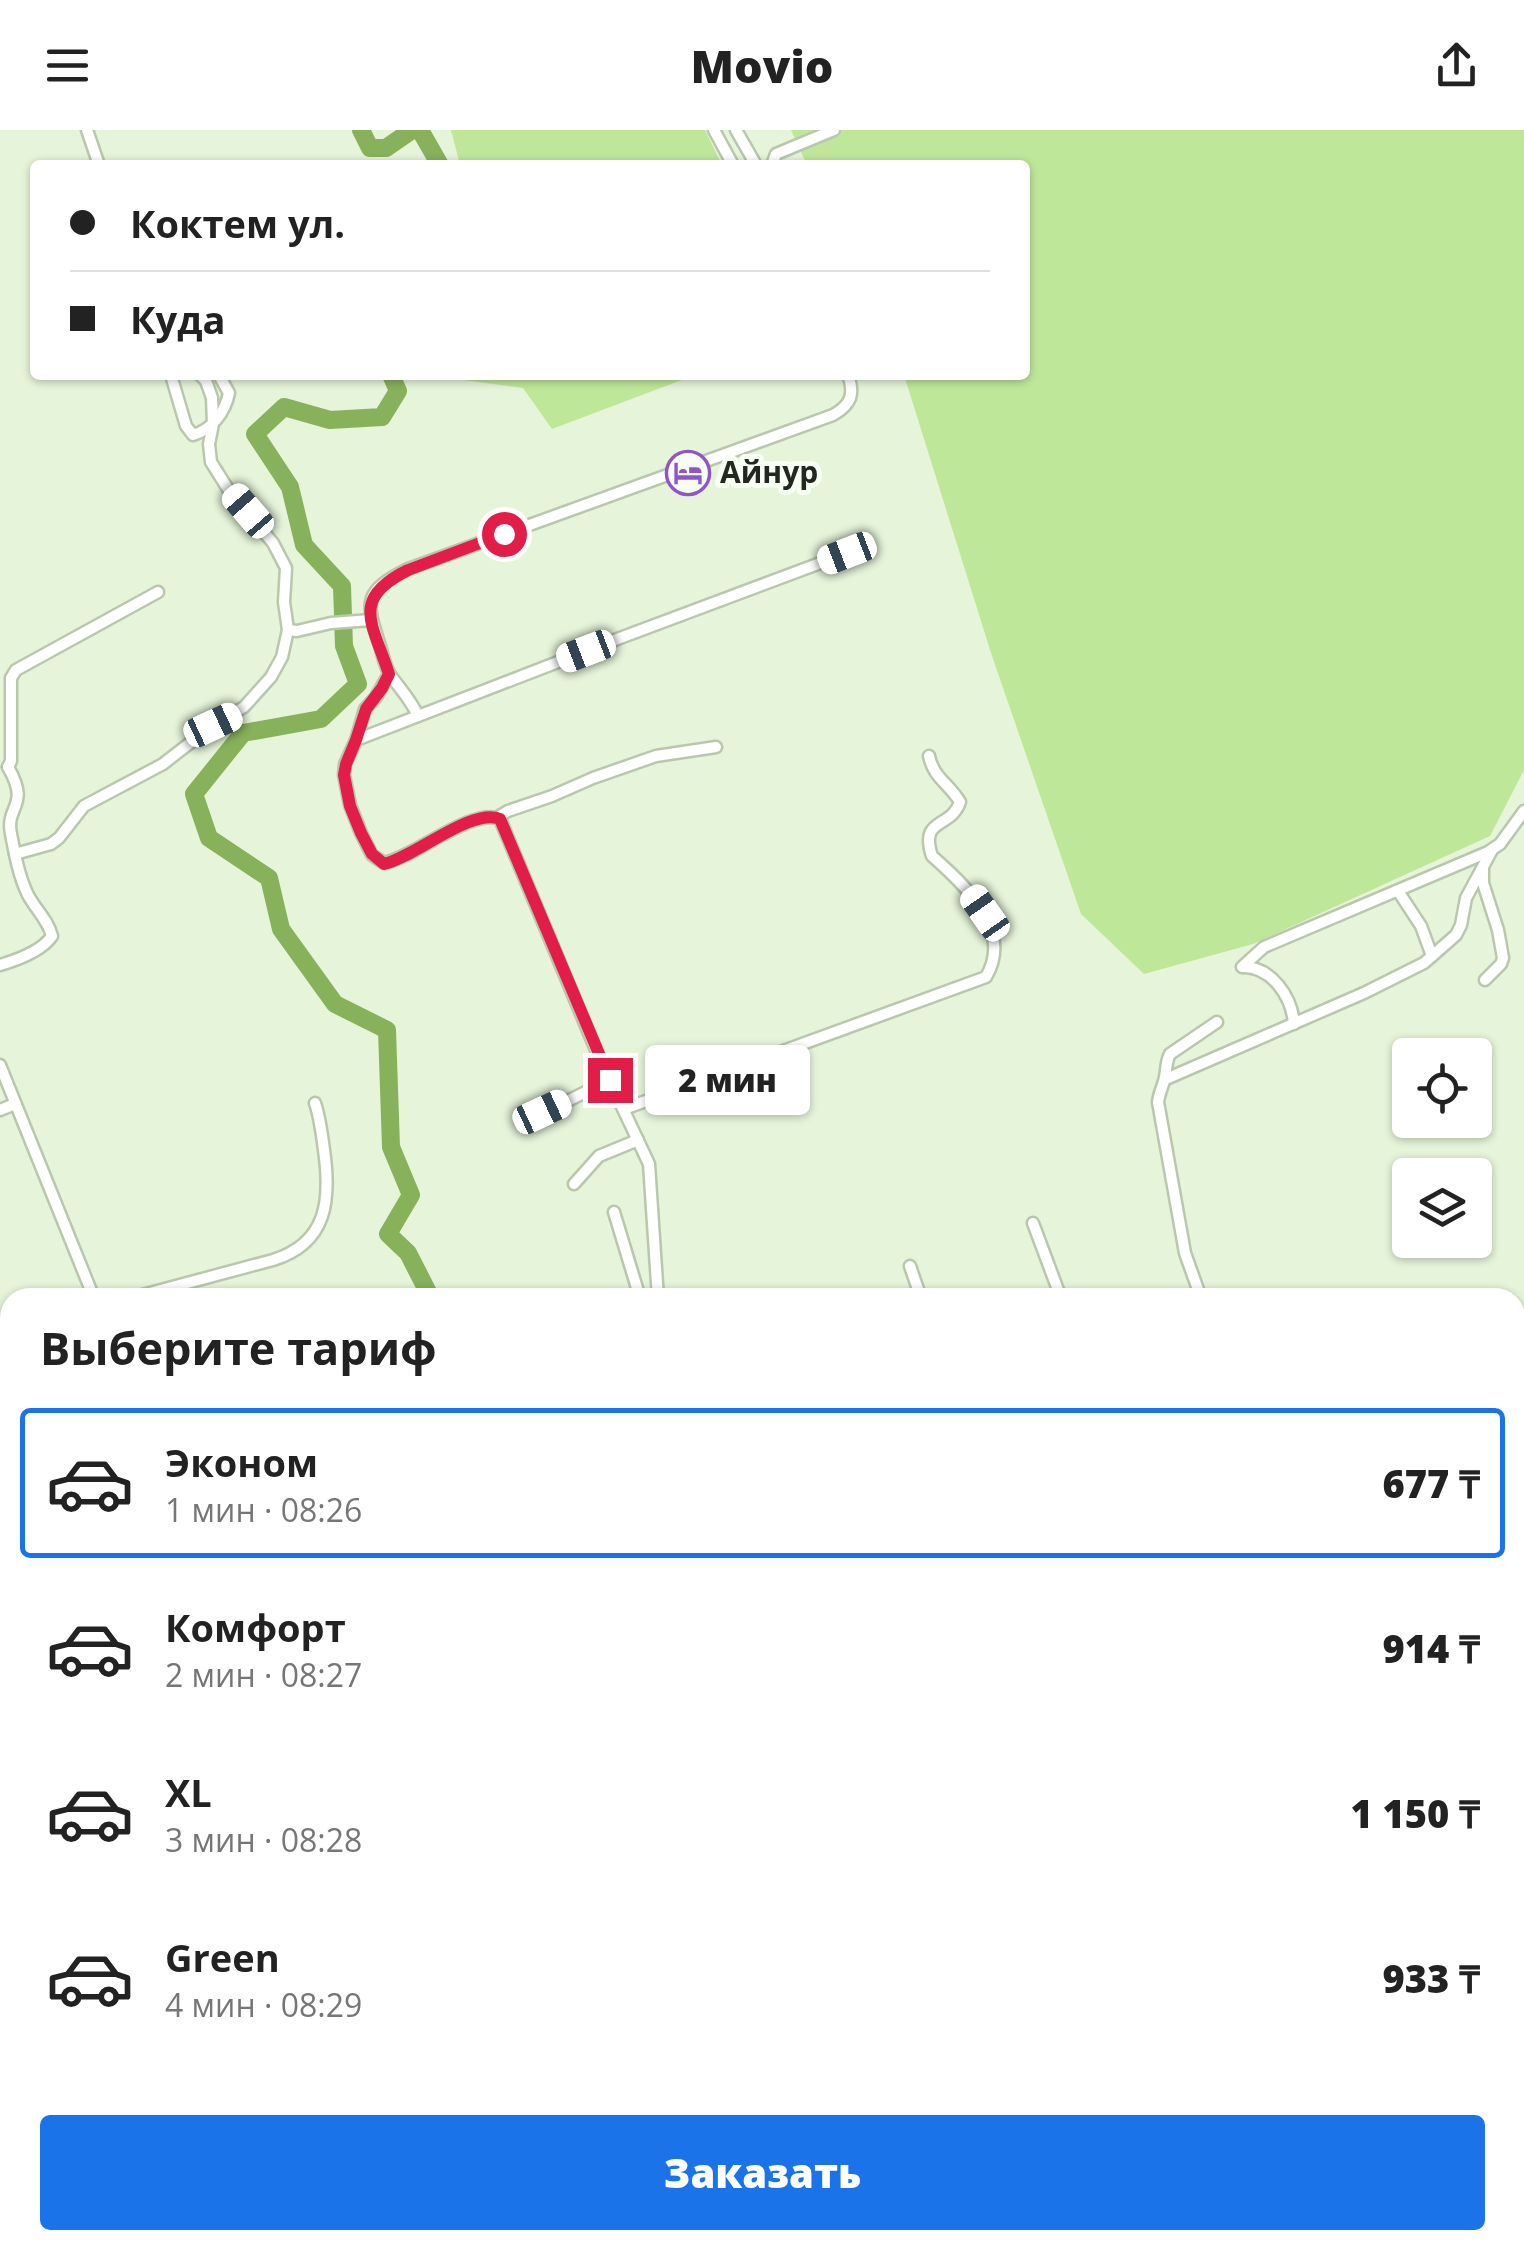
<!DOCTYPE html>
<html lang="ru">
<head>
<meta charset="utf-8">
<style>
  :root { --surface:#fff; --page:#f2f2f2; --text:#222; --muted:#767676; --line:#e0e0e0; --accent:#1a73e8 }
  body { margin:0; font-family:"Open Sans",sans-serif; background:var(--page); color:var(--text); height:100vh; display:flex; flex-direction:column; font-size:38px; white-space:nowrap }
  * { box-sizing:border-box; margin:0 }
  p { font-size:32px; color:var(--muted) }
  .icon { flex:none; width:55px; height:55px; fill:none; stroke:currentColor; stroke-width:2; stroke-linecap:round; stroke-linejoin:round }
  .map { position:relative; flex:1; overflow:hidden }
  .side { position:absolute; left:0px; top:1158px; width:1525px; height:962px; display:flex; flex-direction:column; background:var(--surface); border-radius:30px 30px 0 0; box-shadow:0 2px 8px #0004 }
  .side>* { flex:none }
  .top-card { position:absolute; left:30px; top:30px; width:1000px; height:220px; border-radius:10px; box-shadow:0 2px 8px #0004; display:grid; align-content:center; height:220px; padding:0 40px; background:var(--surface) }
  .buttons { position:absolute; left:1392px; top:908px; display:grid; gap:20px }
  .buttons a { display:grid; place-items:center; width:100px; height:100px; border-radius:10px; background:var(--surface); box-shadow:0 2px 8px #0004; font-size:50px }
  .end { position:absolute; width:45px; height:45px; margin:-22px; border:12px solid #e11d48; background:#fff; box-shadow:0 0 0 5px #fff }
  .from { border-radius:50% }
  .bubble { position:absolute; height:70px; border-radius:10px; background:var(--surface); box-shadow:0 2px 8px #0004; font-size:32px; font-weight:800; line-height:70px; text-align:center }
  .car { position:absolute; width:30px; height:60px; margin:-30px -15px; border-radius:12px; box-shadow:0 0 8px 2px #0007; background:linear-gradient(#fff 24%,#345 0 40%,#fff 0 76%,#345 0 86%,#fff 0) }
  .top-card b { display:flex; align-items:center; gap:35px; height:95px; font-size:38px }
  .top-card b+b { border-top:2px solid var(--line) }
  .top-card i { width:25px; height:25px; background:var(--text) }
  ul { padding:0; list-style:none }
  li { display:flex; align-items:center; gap:30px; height:150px; margin:0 20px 15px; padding:0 20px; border:5px solid transparent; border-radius:10px }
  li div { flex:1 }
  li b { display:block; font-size:38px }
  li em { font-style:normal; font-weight:800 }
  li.on { border-color:var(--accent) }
  li>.icon { width:90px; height:90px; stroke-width:1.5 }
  h2 { padding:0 40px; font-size:45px; line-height:120px }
  .action { display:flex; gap:20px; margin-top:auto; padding:20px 40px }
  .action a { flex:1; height:115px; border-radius:10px; background:var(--accent); color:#fff; font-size:40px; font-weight:800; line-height:115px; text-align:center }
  header { display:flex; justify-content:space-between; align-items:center; height:130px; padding:0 40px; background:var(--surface); font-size:45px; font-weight:800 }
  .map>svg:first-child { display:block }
</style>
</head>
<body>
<header><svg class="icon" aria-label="menu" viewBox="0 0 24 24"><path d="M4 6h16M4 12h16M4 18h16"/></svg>Movio<svg class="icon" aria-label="share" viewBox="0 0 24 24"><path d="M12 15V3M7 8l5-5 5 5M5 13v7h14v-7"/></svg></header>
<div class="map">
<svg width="1524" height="2118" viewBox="0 0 1524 2118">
  <rect width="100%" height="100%" fill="#e6f4da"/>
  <g fill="#bfe799">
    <path d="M451,0H705L722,35H460Z"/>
    <path d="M791,0H1524V640L1490,706L1253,814L1144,844L1081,784L992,526L904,245H1025V35H807Z"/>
    <path d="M422,245H695L552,299L523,258L463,250L424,249Z"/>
  </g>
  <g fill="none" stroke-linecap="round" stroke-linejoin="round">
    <g stroke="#87b15b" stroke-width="18">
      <path d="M361,0L370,18H386L412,0"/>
      <path d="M420,0L440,35"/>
      <path d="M391,245L398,261L382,287L330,290L284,277L255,304L290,357L304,415L342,456L344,516L358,554L321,589L243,603L194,664L209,708L269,748L281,799L335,874L387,900L391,1017L411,1065L388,1104L408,1123L431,1168"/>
      <path d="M997,2110L1001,2118"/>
    </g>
    <defs>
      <g id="minor">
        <path d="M87,0L99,35"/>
        <path d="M714,0L733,35"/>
        <path d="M736,0L756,35"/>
        <path d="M772,35L776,24L834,0"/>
        <path d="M171,245L186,296L193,305C213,299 225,282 229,263L219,245"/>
        <path d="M288,500L297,501L331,493L371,490"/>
        <path d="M389,544L376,567L365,579L356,610L345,634L344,645L350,675L361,703L372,725L384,733C415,727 472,677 500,689L601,932L649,1034L658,1168"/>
        <path d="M418,586C411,570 401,560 391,546C385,538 383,525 380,516C366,472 362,462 408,439L833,285C851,275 855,264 848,245"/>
        <path d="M356,610L620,508L847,423"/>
        <path d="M8,637L11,631V548L16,540L158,462"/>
        <path d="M498,687L508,681L552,666L593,648L656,626L716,617"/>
        <path d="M15,724L51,714L59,708L84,676L163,634L213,595L244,577L271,547L282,527L288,500L284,472L286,438L273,413L228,359L211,332L209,314L213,294L212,268L206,251L200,245"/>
        <path d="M1483,739V753L1498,800L1503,828L1501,834L1485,850"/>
        <path d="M1398,761L1421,796L1432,826"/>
        <path d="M0,835C17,830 42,821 52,806C48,790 36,780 28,765C19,747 15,725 11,704C5,675 31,677 8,637"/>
        <path d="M1242,837L1264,817L1488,722L1500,714L1524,681"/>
        <path d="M1243,837C1272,837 1292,867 1294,894"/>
        <path d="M0,935L94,1168"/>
        <path d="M1166,949L1364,863L1424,833L1456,805L1461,795L1466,768L1492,720"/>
        <path d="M624,979L986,847C1014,800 965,755 932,726C919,687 951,699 960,672C949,653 934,649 929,626"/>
        <path d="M0,980L15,974"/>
        <path d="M535,987L610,950"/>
        <path d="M574,1054L599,1026L638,1010"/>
        <path d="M614,1082L640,1168"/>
        <path d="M1033,1093L1061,1168"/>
        <path d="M910,1136L921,1168"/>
        <path d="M131,1168L273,1130C328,1113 331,1069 324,1020C322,1004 320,988 315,973"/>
        <path d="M1201,1168L1185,1123L1158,972C1159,964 1162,958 1164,951C1167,942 1165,933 1170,924L1217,892"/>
        <path d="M0,1203L10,1200"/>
        <path d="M1515,1220L1524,1218"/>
        <path d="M0,1409L10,1406"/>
        <path d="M1515,1754L1524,1758"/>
        <path d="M0,1880L10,1877"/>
        <path d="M760,2110L761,2118"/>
        <path d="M894,2110L898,2118"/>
        <path d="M1216,2110V2118"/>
        <path d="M1376,2110V2118"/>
        <path d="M347,2118L365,2111"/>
        <path d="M470,2118L475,2110"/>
        <path d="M1049,2118L1050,2110"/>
        <path d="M1474,2118V2110"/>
        <path d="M1520,2118L1524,2115"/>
      </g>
      <g id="tertiary">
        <path d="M1515,1487H1524"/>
        <path d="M0,1632L10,1628"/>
      </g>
      <g id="trunk">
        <path d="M0,2032L10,2064"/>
        <path d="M25,2110L27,2118"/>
      </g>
    </defs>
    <use href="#minor" stroke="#bac7ae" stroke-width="15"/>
    <use href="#tertiary" stroke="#bac7ae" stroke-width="18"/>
    <use href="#trunk" stroke="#836a9d" stroke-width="22"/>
    <use href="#minor" stroke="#fff" stroke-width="10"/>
    <use href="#tertiary" stroke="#fff" stroke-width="12"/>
    <use href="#trunk" stroke="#c4a4e7" stroke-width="18"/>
  </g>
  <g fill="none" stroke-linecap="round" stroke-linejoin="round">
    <path stroke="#e11d48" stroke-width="12" d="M504,404L408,440C349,469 373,494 389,544L382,558L366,579L356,610L346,634L344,645L350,676L361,703L372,724L384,734C415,727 472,677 500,689L610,950"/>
  </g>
  <defs>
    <symbol id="hotel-ring" viewBox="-11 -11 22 22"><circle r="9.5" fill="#f8fef4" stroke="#9354ca" stroke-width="1.5"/><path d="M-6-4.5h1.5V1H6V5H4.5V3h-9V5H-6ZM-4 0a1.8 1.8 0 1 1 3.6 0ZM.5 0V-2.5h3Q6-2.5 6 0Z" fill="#9354ca"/></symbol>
  </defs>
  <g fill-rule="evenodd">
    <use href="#hotel-ring" x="663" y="318" width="50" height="50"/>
  </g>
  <g text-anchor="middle" stroke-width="10" stroke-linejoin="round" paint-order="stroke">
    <g font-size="30" font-weight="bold" fill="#23281e" stroke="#f8fef4" text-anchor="start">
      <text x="720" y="353">Айнур</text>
    </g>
  </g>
</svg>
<div class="buttons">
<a><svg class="icon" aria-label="locate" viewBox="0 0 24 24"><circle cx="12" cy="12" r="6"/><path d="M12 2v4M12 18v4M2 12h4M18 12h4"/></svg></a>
<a><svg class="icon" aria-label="layers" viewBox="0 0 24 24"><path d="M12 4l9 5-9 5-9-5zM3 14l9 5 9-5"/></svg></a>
</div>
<i class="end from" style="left:504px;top:404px"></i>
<i class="end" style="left:610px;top:950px"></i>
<div class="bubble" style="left:645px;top:915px;width:165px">2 мин</div>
<i class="car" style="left:248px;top:381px;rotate:319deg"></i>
<i class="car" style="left:847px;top:423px;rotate:249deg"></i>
<i class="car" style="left:586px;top:521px;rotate:249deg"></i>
<i class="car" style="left:213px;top:595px;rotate:65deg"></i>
<i class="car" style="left:985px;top:783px;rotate:325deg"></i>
<i class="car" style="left:542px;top:982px;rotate:65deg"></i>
<div class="top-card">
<b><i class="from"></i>Коктем ул.</b>
<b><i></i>Куда</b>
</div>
<section class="side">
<h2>Выберите тариф</h2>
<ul>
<li class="on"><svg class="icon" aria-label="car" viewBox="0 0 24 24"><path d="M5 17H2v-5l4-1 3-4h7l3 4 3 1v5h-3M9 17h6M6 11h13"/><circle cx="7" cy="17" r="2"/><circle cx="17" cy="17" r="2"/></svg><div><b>Эконом</b><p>1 мин · 08:26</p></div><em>677 ₸</em></li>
<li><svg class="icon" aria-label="car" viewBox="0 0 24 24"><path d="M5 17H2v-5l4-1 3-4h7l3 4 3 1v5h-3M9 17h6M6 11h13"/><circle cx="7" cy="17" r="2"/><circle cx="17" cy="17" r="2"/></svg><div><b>Комфорт</b><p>2 мин · 08:27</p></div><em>914 ₸</em></li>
<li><svg class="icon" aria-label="car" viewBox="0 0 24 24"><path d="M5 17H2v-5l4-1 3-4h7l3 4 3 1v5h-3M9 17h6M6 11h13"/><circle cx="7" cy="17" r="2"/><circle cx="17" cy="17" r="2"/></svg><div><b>XL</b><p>3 мин · 08:28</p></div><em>1 150 ₸</em></li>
<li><svg class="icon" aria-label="car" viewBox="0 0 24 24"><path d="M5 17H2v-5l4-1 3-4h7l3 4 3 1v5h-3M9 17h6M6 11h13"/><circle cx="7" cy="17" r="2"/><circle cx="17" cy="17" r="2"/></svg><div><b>Green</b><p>4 мин · 08:29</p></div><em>933 ₸</em></li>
</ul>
<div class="action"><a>Заказать</a></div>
</section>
</div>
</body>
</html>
